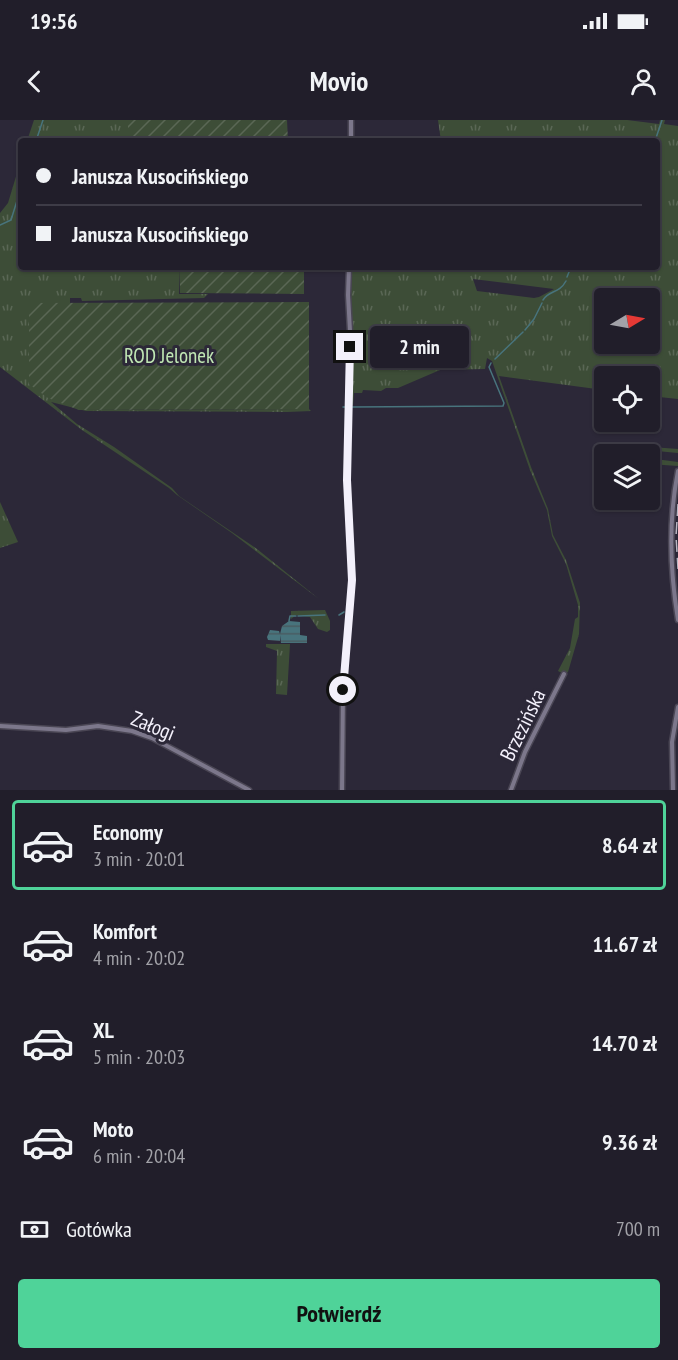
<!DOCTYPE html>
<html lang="pl">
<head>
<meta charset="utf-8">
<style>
  :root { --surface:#211e2a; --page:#2d2b36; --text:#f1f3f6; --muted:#a2a2a8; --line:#3e3c47; --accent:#4fd399 }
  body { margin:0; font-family:"PT Sans Narrow",sans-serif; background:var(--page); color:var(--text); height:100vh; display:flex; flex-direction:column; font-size:22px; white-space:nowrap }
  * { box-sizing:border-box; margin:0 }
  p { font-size:20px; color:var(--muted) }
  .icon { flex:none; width:33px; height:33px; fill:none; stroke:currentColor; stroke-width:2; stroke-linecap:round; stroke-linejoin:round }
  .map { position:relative; height:670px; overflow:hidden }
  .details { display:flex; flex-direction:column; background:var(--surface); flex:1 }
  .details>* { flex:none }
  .top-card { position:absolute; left:18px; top:18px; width:642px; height:132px; border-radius:6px; box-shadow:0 2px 4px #0004,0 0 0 2px var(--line); display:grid; align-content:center; height:132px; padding:0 18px; background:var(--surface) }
  .needle { width:39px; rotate:80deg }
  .tools { position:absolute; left:594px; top:168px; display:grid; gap:12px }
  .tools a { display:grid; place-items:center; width:66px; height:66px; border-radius:6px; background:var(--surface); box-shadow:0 2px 4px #0004,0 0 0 2px var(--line); font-size:30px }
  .end { position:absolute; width:27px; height:27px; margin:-14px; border:8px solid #f3f0fb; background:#111; box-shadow:0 0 0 3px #111 }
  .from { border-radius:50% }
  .bubble { position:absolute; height:42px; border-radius:6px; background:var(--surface); box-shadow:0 2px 4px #0004,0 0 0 2px var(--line); font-size:20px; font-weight:600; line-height:42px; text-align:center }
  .top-card b { display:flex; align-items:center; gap:21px; height:57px; font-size:22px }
  .top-card b+b { border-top:2px solid var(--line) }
  .top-card i { width:15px; height:15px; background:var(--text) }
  ul { padding:10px 0 0; list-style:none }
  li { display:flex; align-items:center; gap:18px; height:90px; margin:0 12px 9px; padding:0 6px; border:3px solid transparent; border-radius:6px }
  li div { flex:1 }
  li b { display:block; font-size:22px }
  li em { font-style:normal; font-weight:600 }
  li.on { border-color:var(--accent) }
  li>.icon { width:54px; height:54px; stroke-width:1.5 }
  .pay { display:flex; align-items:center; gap:15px; height:66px; padding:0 18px; font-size:22px }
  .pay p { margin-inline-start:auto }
  .action { display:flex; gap:12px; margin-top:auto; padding:12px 18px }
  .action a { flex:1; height:69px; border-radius:6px; background:var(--accent); color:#111; font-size:24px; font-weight:600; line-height:69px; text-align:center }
  .status { display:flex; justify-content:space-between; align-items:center; height:42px; padding:0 30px; background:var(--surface); direction:ltr }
  .status svg { height:16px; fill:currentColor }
  header { display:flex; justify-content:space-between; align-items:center; height:78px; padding:0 18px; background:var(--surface); font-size:27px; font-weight:600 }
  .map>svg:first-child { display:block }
</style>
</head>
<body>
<div class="status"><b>19:56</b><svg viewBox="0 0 49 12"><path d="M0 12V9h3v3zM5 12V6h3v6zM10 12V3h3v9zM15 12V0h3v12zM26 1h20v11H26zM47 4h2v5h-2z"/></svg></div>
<header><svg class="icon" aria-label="back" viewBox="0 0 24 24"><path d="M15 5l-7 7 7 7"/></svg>Movio<svg class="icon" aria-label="person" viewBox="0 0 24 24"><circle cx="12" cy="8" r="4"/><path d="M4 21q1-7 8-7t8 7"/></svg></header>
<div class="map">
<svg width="678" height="670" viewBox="0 0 678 670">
  <defs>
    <pattern id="grass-tufts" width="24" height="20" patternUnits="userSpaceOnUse" patternTransform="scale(1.5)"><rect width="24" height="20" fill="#3d4d37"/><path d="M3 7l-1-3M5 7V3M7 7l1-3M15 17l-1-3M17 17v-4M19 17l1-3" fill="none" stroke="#5a6755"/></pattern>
    <pattern id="garden-furrows" width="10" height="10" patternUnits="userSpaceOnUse" patternTransform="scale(1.5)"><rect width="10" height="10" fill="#3d4d37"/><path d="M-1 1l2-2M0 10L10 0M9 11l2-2" fill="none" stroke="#5a6755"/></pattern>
    <pattern id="water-rules" width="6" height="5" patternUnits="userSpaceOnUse" patternTransform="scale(1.5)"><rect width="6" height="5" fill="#48747d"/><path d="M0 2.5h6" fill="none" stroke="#495c62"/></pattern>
  </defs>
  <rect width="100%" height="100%" fill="#2c2838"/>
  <g fill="url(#grass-tufts)" fill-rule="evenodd">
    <path d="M34,0H128V21H27Z"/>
    <path d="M438,0H627L659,4L660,0H665L664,4L678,6V279L650,276V256H604V270L499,256L531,347L548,389L553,415L566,440L580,483L579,514L568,552L564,554L558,551L570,528L575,499L578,497V485L566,444L552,416L547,390L530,350L492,241L487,238L485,249L440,250L398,268H386L381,271L363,270L362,273H354L353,285L350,286L352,211L349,173L350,147H657V21H550L508,16L502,21H441ZM473,159L554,169L539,177L534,178L477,171ZM604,178H650V224H604Z"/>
    <path d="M21,40V147H180L179,174H208L204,178L82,181L81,178H70V183H29V264L79,290L309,289L311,291L287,292L86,291L51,282L77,304L114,327L172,368L179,376L257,429L319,479L232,413L177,375L169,368L82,310L0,247V93L8,83Z"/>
    <path d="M638,326L678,329V333L657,331L655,339L678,342V346L650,344V334H636L634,330Z"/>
    <path d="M0,382L18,422L0,428Z"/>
    <path d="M325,490L330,501V510L327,512L318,509L310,497L296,495L291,499V491Z"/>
    <path d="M266,524H290L287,575L276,574L277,531L266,527Z"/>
  </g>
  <g fill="url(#garden-furrows)">
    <path d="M128,0H287L288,21H128Z"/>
    <path d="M180,147H304V174L180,173Z"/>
    <path d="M309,182V289L79,290L48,278L29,264V183Z"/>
  </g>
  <path fill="url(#water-rules)" d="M289,501L300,502V515L307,516V523H281L280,515V521L268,520L267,517L270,510L279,511L280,514L282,506Z"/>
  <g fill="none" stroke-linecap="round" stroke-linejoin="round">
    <g stroke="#48747d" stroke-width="1.5">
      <path d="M36,21L43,0"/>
      <path d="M655,21L662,0"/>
      <path d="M0,105L11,100L21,68"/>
      <path d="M579,147H593"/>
      <path d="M567,157L571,147"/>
      <path d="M543,180C549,170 559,174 566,161"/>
      <path d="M525,210L534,199L542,183"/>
      <path d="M495,239L523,212"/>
      <path d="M343,287H346"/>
      <path d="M351,287L503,286L504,283L489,247L491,243"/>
      <path d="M339,495L344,492"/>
      <path d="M298,496L325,495"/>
      <path d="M289,501L290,496H296"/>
    </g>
    <defs>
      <g id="minor">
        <path d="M351,21V0"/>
        <path d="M678,351C668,401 670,451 678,500"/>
        <path d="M0,606L66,610L98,606L132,611L152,618L249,670"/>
        <path d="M342,670L343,570L352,460L347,360L350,211L348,175L349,147"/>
        <path d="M511,670L525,632L564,554"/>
        <path d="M673,670L672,622L678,587"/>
      </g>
    </defs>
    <use href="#minor" stroke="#4a4654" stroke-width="7"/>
    <use href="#minor" stroke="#7c778b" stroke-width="4"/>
    <path stroke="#bbb8c4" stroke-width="1.5" stroke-dasharray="12 6" stroke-linecap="butt" d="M678,384L676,416L678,449"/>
  </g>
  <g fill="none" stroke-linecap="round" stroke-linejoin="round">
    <path stroke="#f3f0fb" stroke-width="8" d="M343,570L352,460L347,360L350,227"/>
  </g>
  <g text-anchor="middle" stroke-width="6" stroke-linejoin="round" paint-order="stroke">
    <g font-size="21" fill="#c0e7b4" stroke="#2c2838">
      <text x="169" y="243">ROD Jelonek</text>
    </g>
    <g font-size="21" fill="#f3f0fb" stroke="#2c2838">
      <text transform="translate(523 605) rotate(-64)" y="7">Brzezińska</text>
      <text transform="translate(153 606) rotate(22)" y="7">Załogi</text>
    </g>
  </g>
</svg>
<div class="tools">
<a><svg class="needle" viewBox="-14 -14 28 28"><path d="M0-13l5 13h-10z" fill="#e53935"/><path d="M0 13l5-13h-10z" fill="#a2a2a8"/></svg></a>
<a><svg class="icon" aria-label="locate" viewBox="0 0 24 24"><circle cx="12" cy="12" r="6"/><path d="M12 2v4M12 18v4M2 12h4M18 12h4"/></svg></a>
<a><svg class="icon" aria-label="layers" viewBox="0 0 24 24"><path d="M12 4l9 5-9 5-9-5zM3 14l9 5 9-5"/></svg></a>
</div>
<i class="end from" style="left:343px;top:570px"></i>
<i class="end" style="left:350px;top:227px"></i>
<div class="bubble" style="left:370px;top:206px;width:99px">2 min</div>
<div class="top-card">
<b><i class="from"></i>Janusza Kusocińskiego</b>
<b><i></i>Janusza Kusocińskiego</b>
</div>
</div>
<section class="details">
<ul>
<li class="on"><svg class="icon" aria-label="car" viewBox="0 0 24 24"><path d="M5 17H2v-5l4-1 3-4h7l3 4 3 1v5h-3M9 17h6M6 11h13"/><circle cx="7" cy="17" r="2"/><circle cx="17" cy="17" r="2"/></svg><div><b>Economy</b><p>3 min · 20:01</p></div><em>8.64 zł</em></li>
<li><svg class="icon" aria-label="car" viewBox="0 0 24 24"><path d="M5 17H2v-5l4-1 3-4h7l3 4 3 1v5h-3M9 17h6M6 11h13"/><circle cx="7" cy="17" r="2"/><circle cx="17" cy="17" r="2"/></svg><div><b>Komfort</b><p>4 min · 20:02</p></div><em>11.67 zł</em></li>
<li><svg class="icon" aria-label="car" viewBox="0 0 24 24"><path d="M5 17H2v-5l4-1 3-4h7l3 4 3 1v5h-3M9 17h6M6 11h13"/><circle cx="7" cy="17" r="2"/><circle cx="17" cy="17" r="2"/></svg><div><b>XL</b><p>5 min · 20:03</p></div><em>14.70 zł</em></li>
<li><svg class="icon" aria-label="car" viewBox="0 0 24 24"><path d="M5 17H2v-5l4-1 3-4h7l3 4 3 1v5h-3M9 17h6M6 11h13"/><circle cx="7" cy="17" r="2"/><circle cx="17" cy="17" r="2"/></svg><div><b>Moto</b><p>6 min · 20:04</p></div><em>9.36 zł</em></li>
</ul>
<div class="pay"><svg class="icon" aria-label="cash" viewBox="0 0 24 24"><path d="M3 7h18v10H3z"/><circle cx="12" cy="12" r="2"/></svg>Gotówka<p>700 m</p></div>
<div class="action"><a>Potwierdź</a></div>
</section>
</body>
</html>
